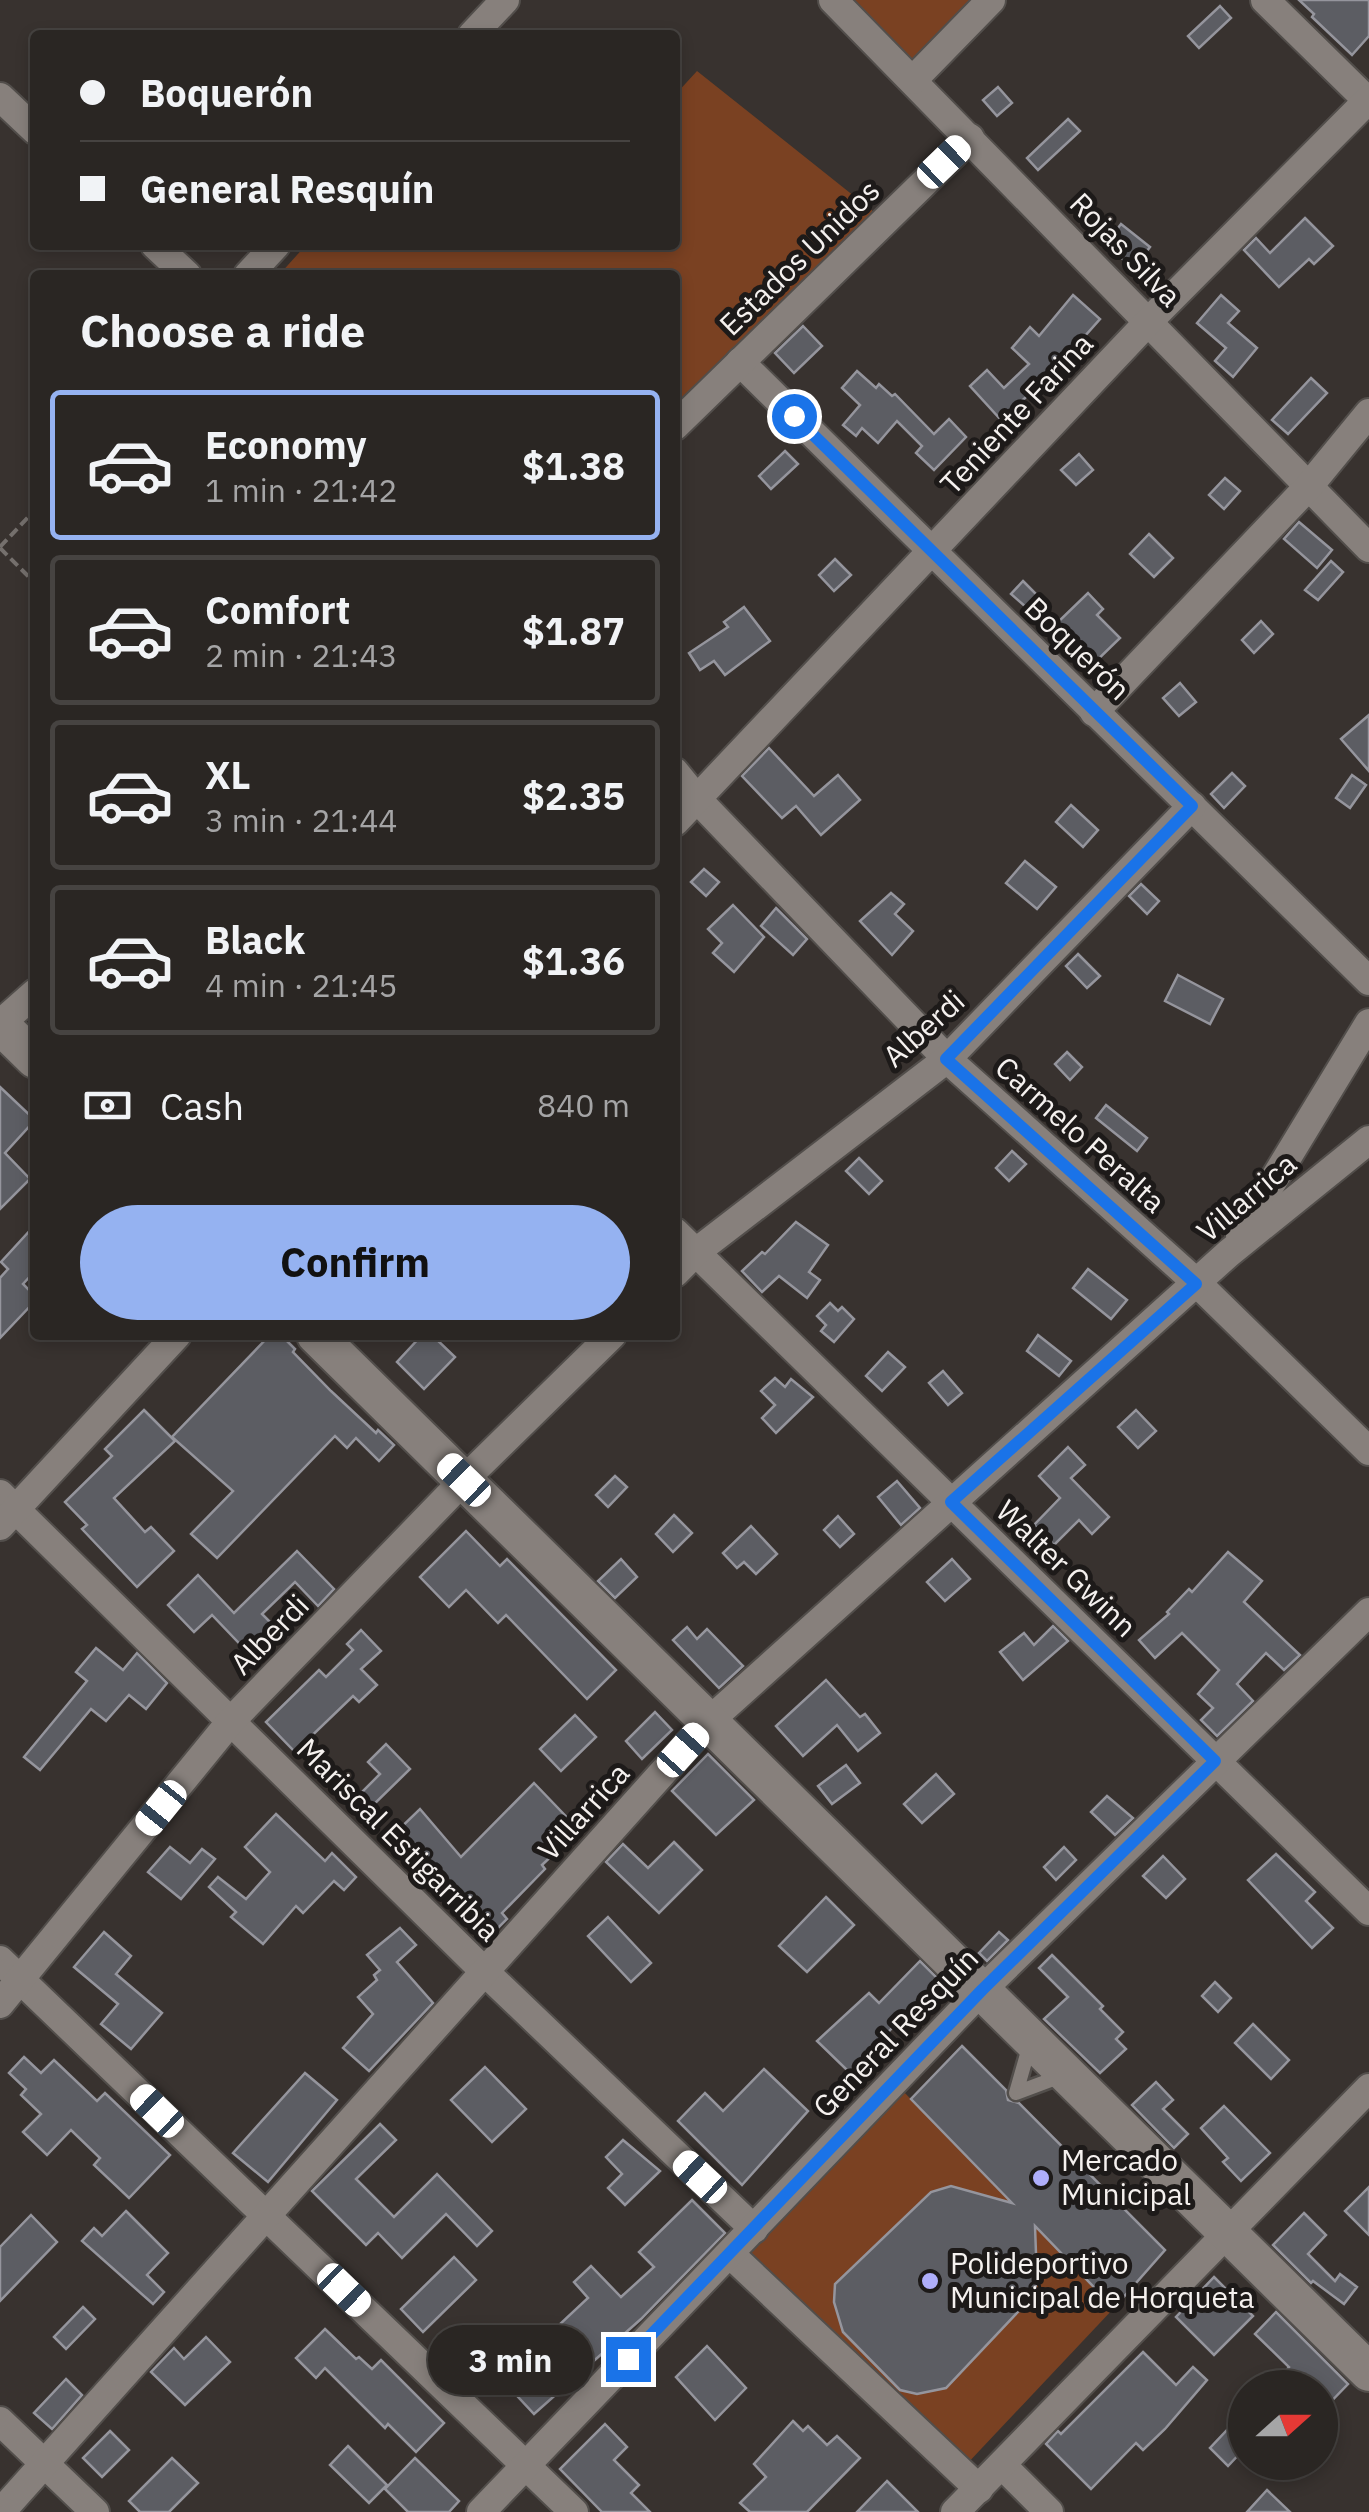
<!DOCTYPE html>
<html lang="en">
<head>
<meta charset="utf-8">
<style>
  :root { --surface:#2a2623; --page:#363230; --text:#f1f3f6; --muted:#a5a5a6; --line:#464341; --accent:#95b2f1 }
  body { margin:0; font-family:"IBM Plex Sans",sans-serif; background:var(--page); color:var(--text); height:100vh; display:flex; flex-direction:column; font-size:38px; white-space:nowrap }
  * { box-sizing:border-box; margin:0 }
  p { font-size:32px; color:var(--muted) }
  .icon { flex:none; width:55px; height:55px; fill:none; stroke:currentColor; stroke-width:2; stroke-linecap:round; stroke-linejoin:round }
  .map { position:relative; flex:1; overflow:hidden }
  .details { position:absolute; left:30px; top:270px; width:650px; height:1070px; display:flex; flex-direction:column; background:var(--surface); border-radius:10px; box-shadow:0 5px 15px #0003,0 0 0 2px var(--line) }
  .details>* { flex:none }
  .banner { position:absolute; left:30px; top:30px; width:650px; height:220px; border-radius:10px; box-shadow:0 5px 15px #0003,0 0 0 2px var(--line); display:grid; align-content:center; height:220px; padding:0 50px; background:var(--surface) }
  .needle { width:65px; rotate:69deg }
  .buttons { position:absolute; left:1228px; top:2370px; display:grid; gap:20px }
  .buttons a { display:grid; place-items:center; width:110px; height:110px; border-radius:50%; background:var(--surface); box-shadow:0 5px 15px #0003,0 0 0 2px var(--line); font-size:50px }
  .end { position:absolute; width:45px; height:45px; margin:-22px; border:12px solid #1a73e8; background:#fff; box-shadow:0 0 0 5px #fff }
  .from { border-radius:50% }
  .bubble { position:absolute; height:70px; border-radius:35px; background:var(--surface); box-shadow:0 5px 15px #0003,0 0 0 2px var(--line); font-size:32px; font-weight:700; line-height:70px; text-align:center }
  .car { position:absolute; width:30px; height:60px; margin:-30px -15px; border-radius:12px; box-shadow:0 0 8px 2px #0007; background:linear-gradient(#fff 24%,#345 0 40%,#fff 0 76%,#345 0 86%,#fff 0) }
  .banner b { display:flex; align-items:center; gap:35px; height:95px; font-size:38px }
  .banner b+b { border-top:2px solid var(--line) }
  .banner i { width:25px; height:25px; background:var(--text) }
  ul { padding:0; list-style:none }
  li { display:flex; align-items:center; gap:30px; height:150px; margin:0 20px 15px; padding:0 30px; border:5px solid var(--line); border-radius:10px }
  li div { flex:1 }
  li b { display:block; font-size:38px }
  li em { font-style:normal; font-weight:700 }
  li.current { border-color:var(--accent) }
  li>.icon { width:90px; height:90px; stroke-width:1.5 }
  h2 { padding:0 50px; font-size:45px; line-height:120px }
  .pay { display:flex; align-items:center; gap:25px; height:110px; padding:0 50px; font-size:38px }
  .pay p { margin-inline-start:auto }
  .action { display:flex; gap:20px; margin-top:auto; padding:20px 50px }
  .action a { flex:1; height:115px; border-radius:60px; background:var(--accent); color:#111; font-size:40px; font-weight:700; line-height:115px; text-align:center }
  .map>svg:first-child { display:block }
</style>
</head>
<body>
<div class="map">
<svg width="1369" height="2512" viewBox="0 0 1369 2512">
  <rect width="100%" height="100%" fill="#38322f"/>
  <g fill="#7a4122">
    <path d="M853,0H971L913,60Z"/>
    <path d="M697,71L874,212L675,405V275H279L306,245H675V95Z"/>
    <path d="M902,2090L1114,2308L965,2466L744,2254Z"/>
  </g>
  <g fill="#5c5d63" stroke="#95959d" stroke-width="2.5">
    <path d="M1299,0H1369V36L1352,55L1312,17L1314,14Z"/>
    <path d="M1220,6L1231,18L1199,48L1188,36Z"/>
    <path d="M998,87L1012,103L997,116L983,100Z"/>
    <path d="M1068,119L1080,131L1038,170L1027,158Z"/>
    <path d="M1305,218L1333,246L1314,264L1309,259L1279,287L1244,250L1256,238L1270,253Z"/>
    <path d="M1121,224L1150,247L1134,268L1105,245Z"/>
    <path d="M1073,295L1100,319L1051,374L1001,420L970,386L987,370L1004,388L1029,364L1012,348L1030,327L1039,336Z"/>
    <path d="M1221,295L1239,311L1228,323L1257,348L1233,377L1215,361L1226,348L1197,323Z"/>
    <path d="M803,326L822,346L794,373L775,353Z"/>
    <path d="M857,371L876,388L879,384L892,396L895,394L934,434L949,419L966,437L934,470L916,453L922,446L897,421L878,443L862,428L856,436L843,425L860,405L842,388Z"/>
    <path d="M1311,378L1327,393L1288,434L1272,420Z"/>
    <path d="M785,451L798,464L771,489L759,476Z"/>
    <path d="M1079,454L1093,470L1076,485L1061,470Z"/>
    <path d="M1225,478L1240,491L1224,509L1209,495Z"/>
    <path d="M1299,522L1332,550L1317,568L1284,539Z"/>
    <path d="M1149,534L1173,558L1154,577L1130,554Z"/>
    <path d="M835,559L851,575L834,591L819,575Z"/>
    <path d="M1331,561L1343,572L1318,600L1305,590Z"/>
    <path d="M1023,581L1038,596L1027,608L1011,594Z"/>
    <path d="M1088,593L1103,609L1097,615L1120,638L1088,669L1073,655L1081,647L1058,622Z"/>
    <path d="M744,607L770,641L725,675L714,661L700,670L689,653L728,627L724,622Z"/>
    <path d="M1261,621L1273,634L1254,653L1242,640Z"/>
    <path d="M1180,683L1196,702L1179,716L1163,698Z"/>
    <path d="M1369,715V771L1341,739Z"/>
    <path d="M769,748L814,796L838,775L860,800L821,835L796,806L782,818L742,776Z"/>
    <path d="M1232,773L1245,786L1224,808L1211,794Z"/>
    <path d="M1352,775L1366,785L1350,808L1336,798Z"/>
    <path d="M1071,805L1098,830L1083,847L1056,822Z"/>
    <path d="M1025,861L1056,887L1037,909L1006,883Z"/>
    <path d="M704,869L719,882L706,896L691,882Z"/>
    <path d="M1141,884L1159,901L1147,914L1129,896Z"/>
    <path d="M891,893L904,904L895,914L913,931L892,955L860,921Z"/>
    <path d="M733,905L764,937L734,972L713,953L722,943L708,929Z"/>
    <path d="M776,908L807,939L793,955L761,926Z"/>
    <path d="M1078,954L1100,976L1087,988L1066,966Z"/>
    <path d="M1178,975L1223,999L1210,1024L1165,1001Z"/>
    <path d="M1067,1052L1082,1067L1070,1080L1055,1064Z"/>
    <path d="M0,1087L35,1120L5,1153L30,1179L0,1209Z"/>
    <path d="M1106,1105L1147,1138L1137,1151L1096,1118Z"/>
    <path d="M1012,1151L1026,1164L1009,1181L996,1168Z"/>
    <path d="M859,1158L882,1181L869,1194L846,1171Z"/>
    <path d="M796,1222L828,1245L809,1272L820,1280L807,1298L779,1276L762,1292L742,1271L762,1252L765,1254Z"/>
    <path d="M35,1225V1271L23,1284L35,1296V1301L0,1338V1278L8,1269L1,1262Z"/>
    <path d="M1088,1269L1127,1300L1111,1319L1073,1288Z"/>
    <path d="M830,1303L838,1311L842,1307L854,1319L834,1342L821,1331L826,1325L817,1316Z"/>
    <path d="M270,1335H281L295,1349L293,1352L331,1391L376,1433L378,1430L394,1445L379,1461L356,1438L347,1448L335,1436L217,1558L191,1534L233,1491L172,1437Z"/>
    <path d="M422,1335H432L455,1357L424,1389L397,1362Z"/>
    <path d="M1038,1335L1071,1361L1059,1376L1027,1351Z"/>
    <path d="M888,1352L905,1367L882,1391L866,1376Z"/>
    <path d="M943,1371L962,1393L948,1405L929,1383Z"/>
    <path d="M775,1378L785,1387L791,1379L813,1397L776,1433L762,1418L775,1405L761,1391Z"/>
    <path d="M144,1410L175,1441L114,1498L145,1532L151,1527L174,1551L137,1587L82,1529L87,1525L65,1502L112,1456L105,1449Z"/>
    <path d="M1136,1410L1156,1431L1138,1448L1118,1427Z"/>
    <path d="M1068,1447L1085,1465L1071,1478L1109,1517L1092,1534L1079,1520L1054,1545L1034,1525L1060,1498L1039,1476Z"/>
    <path d="M615,1476L627,1487L608,1507L596,1495Z"/>
    <path d="M897,1481L920,1508L901,1525L878,1497Z"/>
    <path d="M674,1515L692,1533L673,1552L656,1534Z"/>
    <path d="M838,1516L854,1534L840,1547L824,1530Z"/>
    <path d="M751,1526L777,1554L756,1574L744,1562L737,1568L723,1553Z"/>
    <path d="M466,1531L500,1566L507,1559L616,1670L587,1699L506,1615L498,1623L466,1590L449,1607L420,1577Z"/>
    <path d="M297,1551L334,1589L318,1606L295,1582L262,1614L283,1635L256,1661L212,1615L194,1632L168,1605L198,1575L234,1613Z"/>
    <path d="M1228,1552L1262,1581L1244,1602L1300,1655L1284,1670L1266,1653L1237,1684L1253,1701L1217,1736L1201,1720L1213,1708L1198,1694L1219,1670L1182,1633L1155,1658L1139,1640L1169,1614L1167,1612L1189,1589L1192,1592Z"/>
    <path d="M621,1559L637,1577L615,1598L598,1581Z"/>
    <path d="M952,1559L970,1579L945,1601L927,1582Z"/>
    <path d="M1053,1626L1068,1641L1023,1680L1000,1652L1024,1633L1034,1645Z"/>
    <path d="M687,1627L697,1639L707,1629L743,1666L719,1688L673,1640Z"/>
    <path d="M361,1630L381,1651L361,1669L377,1685L359,1702L353,1696L295,1752L266,1722L319,1670L326,1677L353,1650L347,1644Z"/>
    <path d="M96,1648L123,1670L137,1653L167,1683L146,1709L129,1695L106,1721L91,1709L40,1770L24,1757L87,1681L76,1672Z"/>
    <path d="M826,1680L860,1717L865,1714L880,1733L858,1751L837,1725L803,1756L776,1726Z"/>
    <path d="M655,1712L672,1730L642,1759L626,1741Z"/>
    <path d="M575,1715L596,1737L561,1771L540,1749Z"/>
    <path d="M386,1744L410,1769L364,1814L352,1802L380,1774L368,1762Z"/>
    <path d="M708,1754L754,1800L716,1835L672,1791Z"/>
    <path d="M846,1765L860,1783L832,1804L818,1786Z"/>
    <path d="M936,1774L954,1794L922,1823L904,1804Z"/>
    <path d="M534,1783L579,1830L542,1865L545,1869L502,1913L507,1919L492,1934L488,1929L486,1932L463,1908L469,1902L417,1848L408,1857L390,1838L420,1809L461,1857Z"/>
    <path d="M1107,1796L1133,1818L1115,1835L1091,1812Z"/>
    <path d="M276,1814L325,1861L332,1853L356,1877L344,1890L334,1881L303,1913L296,1906L263,1944L231,1917L236,1912L209,1887L218,1877L246,1899L270,1872L245,1847Z"/>
    <path d="M674,1842L702,1870L659,1913L606,1862L623,1844L648,1868Z"/>
    <path d="M170,1847L190,1863L202,1849L215,1859L181,1899L148,1872Z"/>
    <path d="M1064,1847L1076,1860L1056,1880L1044,1867Z"/>
    <path d="M1276,1854L1315,1892L1306,1901L1333,1928L1312,1948L1248,1880Z"/>
    <path d="M1163,1856L1185,1879L1166,1898L1143,1876Z"/>
    <path d="M826,1897L854,1925L807,1972L779,1946Z"/>
    <path d="M608,1917L651,1963L631,1982L588,1936Z"/>
    <path d="M400,1928L416,1945L397,1962L433,2003L369,2071L343,2048L373,2014L358,1997L377,1980L374,1975L380,1970L367,1955Z"/>
    <path d="M104,1932L131,1956L116,1974L162,2013L131,2049L101,2024L118,2004L74,1967Z"/>
    <path d="M999,1932L1008,1940L987,1961L979,1953Z"/>
    <path d="M1052,1955L1103,2006L1100,2009L1123,2032L1116,2039L1126,2049L1100,2073L1044,2019L1068,1997L1039,1968Z"/>
    <path d="M920,1961L943,1984L902,2026L898,2022L849,2072L817,2041L869,1993L879,2003Z"/>
    <path d="M1215,1982L1231,1998L1218,2012L1202,1996Z"/>
    <path d="M1253,2024L1289,2060L1271,2079L1235,2043Z"/>
    <path d="M962,2046L1006,2090L1008,2100L1019,2103L1165,2250L1114,2308L1035,2226L1037,2281L1033,2296L946,2388L917,2394L900,2390L843,2332L834,2302L835,2284L931,2192L951,2186L1012,2203L911,2099Z"/>
    <path d="M24,2057L41,2073L54,2060L97,2101L105,2093L170,2155L129,2198L94,2165L100,2158L71,2130L47,2155L23,2132L41,2114L21,2095L26,2089L9,2073Z"/>
    <path d="M485,2067L526,2109L492,2142L451,2100Z"/>
    <path d="M764,2069L808,2111L742,2185L678,2121L705,2093L723,2111Z"/>
    <path d="M305,2073L337,2100L268,2182L233,2153Z"/>
    <path d="M1156,2082L1173,2100L1163,2109L1188,2134L1174,2148L1132,2105Z"/>
    <path d="M1224,2106L1270,2153L1241,2181L1223,2162L1228,2158L1201,2128Z"/>
    <path d="M380,2124L396,2140L356,2179L394,2217L437,2174L492,2231L477,2246L446,2214L402,2258L378,2233L366,2245L312,2191Z"/>
    <path d="M623,2140L660,2171L625,2205L608,2188L622,2174L606,2157Z"/>
    <path d="M1369,2187V2235L1345,2211Z"/>
    <path d="M692,2200L725,2233L641,2319L534,2414L491,2368L515,2345L526,2356L588,2298L574,2282L591,2266L621,2297L654,2267L639,2252Z"/>
    <path d="M126,2211L168,2253L147,2275L164,2292L153,2304L82,2241L94,2228L102,2236Z"/>
    <path d="M1304,2213L1326,2235L1308,2254L1335,2281L1340,2274L1357,2287L1344,2304L1313,2281L1311,2283L1273,2245Z"/>
    <path d="M31,2215L57,2242L0,2301V2247Z"/>
    <path d="M454,2257L476,2280L423,2332L401,2309Z"/>
    <path d="M1214,2277L1253,2316L1214,2355L1176,2317Z"/>
    <path d="M83,2307L95,2319L66,2349L54,2337Z"/>
    <path d="M1276,2312L1348,2384L1320,2413V2388H1301L1285,2372L1289,2367L1255,2334Z"/>
    <path d="M325,2329L356,2359L359,2357L372,2369L381,2360L444,2423L416,2452L388,2424L385,2428L325,2368L316,2378L296,2358Z"/>
    <path d="M206,2337L230,2362L185,2405L151,2372L174,2348L184,2359Z"/>
    <path d="M707,2346L746,2388L715,2420L676,2377Z"/>
    <path d="M1143,2352L1176,2385L1193,2367L1207,2380L1165,2429L1143,2450L1136,2443L1091,2489L1046,2444L1058,2431L1061,2434Z"/>
    <path d="M66,2379L82,2395L52,2429L34,2413Z"/>
    <path d="M1245,2411V2448L1228,2466L1210,2448Z"/>
    <path d="M793,2421L803,2431L808,2426L827,2445L837,2436L860,2458L807,2512H750L740,2503L766,2477L754,2464Z"/>
    <path d="M605,2424L627,2447L614,2460L639,2485L631,2493L650,2512H602L560,2469Z"/>
    <path d="M110,2431L129,2450L102,2477L83,2458Z"/>
    <path d="M348,2446L387,2485L369,2503L330,2465Z"/>
    <path d="M172,2458L198,2483L169,2512H140L129,2501Z"/>
    <path d="M415,2458L459,2501L449,2512H408L385,2489Z"/>
    <path d="M887,2481L918,2512H857Z"/>
    <path d="M1267,2490L1290,2512H1247Z"/>
  </g>
  <g fill="none" stroke-linecap="round" stroke-linejoin="round">
    <defs>
      <path id="lane" d="M1030,2044L1016,2093L1064,2075"/>
      <g id="street">
        <path d="M833,0L1369,548"/>
        <path d="M1265,0L1369,102"/>
        <path d="M472,35L505,0"/>
        <path d="M913,80L991,0"/>
        <path d="M0,97L35,130"/>
        <path d="M155,245L187,275"/>
        <path d="M248,275L276,245"/>
        <path d="M740,362L1369,981"/>
        <path d="M675,426L970,138"/>
        <path d="M1094,712L1309,486L1369,413"/>
        <path d="M675,772L697,799L947,1059L1197,1283L1369,1451"/>
        <path d="M675,822L1149,321L1369,99"/>
        <path d="M0,1024L35,993"/>
        <path d="M675,1232L1369,1911"/>
        <path d="M1240,1235L1369,1023"/>
        <path d="M675,1273L696,1252L947,1059L1192,806"/>
        <path d="M0,1494L485,1972L754,2229"/>
        <path d="M0,1526L177,1335"/>
        <path d="M0,1960L574,2512"/>
        <path d="M0,2004L231,1721L464,1480L612,1335"/>
        <path d="M730,2254L979,2489"/>
        <path d="M0,2421L95,2512"/>
        <path d="M1002,2465L1049,2512"/>
        <path d="M1,2512L708,1722L1229,1253L1369,1140"/>
        <path d="M481,2512L982,1990L1369,1612"/>
        <path d="M955,2512L1369,2088"/>
      </g>
      <g id="secondary">
        <path d="M0,1025L35,1059"/>
        <path d="M316,1335L1369,2372"/>
      </g>
    </defs>
    <use href="#lane" stroke="#524e4b" stroke-width="19"/>
    <use href="#street" stroke="#524e4b" stroke-width="32"/>
    <use href="#secondary" stroke="#524e4b" stroke-width="42"/>
    <g stroke="#75706d" stroke-width="4" stroke-dasharray="10 5" stroke-linecap="butt">
      <path d="M0,547L35,510"/>
      <path d="M0,548L35,583"/>
    </g>
    <use href="#lane" stroke="#87807c" stroke-width="14"/>
    <use href="#street" stroke="#87807c" stroke-width="28"/>
    <use href="#secondary" stroke="#87807c" stroke-width="38"/>
  </g>
  <g fill="none" stroke-linecap="round" stroke-linejoin="round">
    <path stroke="#1a73e8" stroke-width="12" d="M628,2359L982,1990L1215,1761L951,1502L1196,1284L946,1059L1192,806L794,416"/>
  </g>
  <g fill="#afaefa" stroke="#1d1a19" stroke-width="4">
    <circle cx="1041" cy="2178" r="10"/>
    <circle cx="930" cy="2281" r="10"/>
  </g>
  <g text-anchor="middle" stroke-width="10" stroke-linejoin="round" paint-order="stroke">
    <g font-size="30" fill="#f5f1ef" stroke="#1d1a19">
      <text transform="translate(1125 250) rotate(46)" y="10">Rojas Silva</text>
      <text transform="translate(800 258) rotate(-44)" y="10">Estados Unidos</text>
      <text transform="translate(1017 414) rotate(-47)" y="10">Teniente Farina</text>
      <text transform="translate(1077 649) rotate(44)" y="10">Boquerón</text>
      <text transform="translate(924 1029) rotate(-42)" y="10">Alberdi</text>
      <text transform="translate(1080 1135) rotate(42)" y="10">Carmelo Peralta</text>
      <text transform="translate(1247 1198) rotate(-40)" y="10">Villarrica</text>
      <text transform="translate(1066 1569) rotate(44)" y="10">Walter Gwinn</text>
      <text transform="translate(270 1635) rotate(-46)" y="10">Alberdi</text>
      <text transform="translate(584 1812) rotate(-48)" y="10">Villarrica</text>
      <text transform="translate(398 1840) rotate(45)" y="10">Mariscal Estigarribia</text>
      <text transform="translate(896 2033) rotate(-46)" y="10">General Resquín</text>
    </g>
    <g font-size="30" fill="#f5f1ef" stroke="#1d1a19" text-anchor="start">
      <text x="1061" y="2171">Mercado<tspan x="1061" dy="34">Municipal</tspan></text>
      <text x="950" y="2274">Polideportivo<tspan x="950" dy="34">Municipal de Horqueta</tspan></text>
    </g>
  </g>
</svg>
<div class="buttons">
<a><svg class="needle" viewBox="-14 -14 28 28"><path d="M0-13l5 13h-10z" fill="#e53935"/><path d="M0 13l5-13h-10z" fill="#a5a5a6"/></svg></a>
</div>
<i class="end from" style="left:794px;top:416px"></i>
<i class="end" style="left:628px;top:2359px"></i>
<div class="bubble" style="left:428px;top:2325px;width:165px">3 min</div>
<i class="car" style="left:944px;top:162px;rotate:46deg"></i>
<i class="car" style="left:464px;top:1480px;rotate:314deg"></i>
<i class="car" style="left:683px;top:1750px;rotate:42deg"></i>
<i class="car" style="left:161px;top:1808px;rotate:219deg"></i>
<i class="car" style="left:157px;top:2111px;rotate:314deg"></i>
<i class="car" style="left:700px;top:2177px;rotate:313deg"></i>
<i class="car" style="left:344px;top:2290px;rotate:134deg"></i>
<div class="banner">
<b><i class="from"></i>Boquerón</b>
<b><i></i>General Resquín</b>
</div>
<section class="details">
<h2>Choose a ride</h2>
<ul>
<li class="current"><svg class="icon" aria-label="car" viewBox="0 0 24 24"><path d="M5 17H2v-5l4-1 3-4h7l3 4 3 1v5h-3M9 17h6M6 11h13"/><circle cx="7" cy="17" r="2"/><circle cx="17" cy="17" r="2"/></svg><div><b>Economy</b><p>1 min · 21:42</p></div><em>$1.38</em></li>
<li><svg class="icon" aria-label="car" viewBox="0 0 24 24"><path d="M5 17H2v-5l4-1 3-4h7l3 4 3 1v5h-3M9 17h6M6 11h13"/><circle cx="7" cy="17" r="2"/><circle cx="17" cy="17" r="2"/></svg><div><b>Comfort</b><p>2 min · 21:43</p></div><em>$1.87</em></li>
<li><svg class="icon" aria-label="car" viewBox="0 0 24 24"><path d="M5 17H2v-5l4-1 3-4h7l3 4 3 1v5h-3M9 17h6M6 11h13"/><circle cx="7" cy="17" r="2"/><circle cx="17" cy="17" r="2"/></svg><div><b>XL</b><p>3 min · 21:44</p></div><em>$2.35</em></li>
<li><svg class="icon" aria-label="car" viewBox="0 0 24 24"><path d="M5 17H2v-5l4-1 3-4h7l3 4 3 1v5h-3M9 17h6M6 11h13"/><circle cx="7" cy="17" r="2"/><circle cx="17" cy="17" r="2"/></svg><div><b>Black</b><p>4 min · 21:45</p></div><em>$1.36</em></li>
</ul>
<div class="pay"><svg class="icon" aria-label="cash" viewBox="0 0 24 24"><path d="M3 7h18v10H3z"/><circle cx="12" cy="12" r="2"/></svg>Cash<p>840 m</p></div>
<div class="action"><a>Confirm</a></div>
</section>
</div>
</body>
</html>
